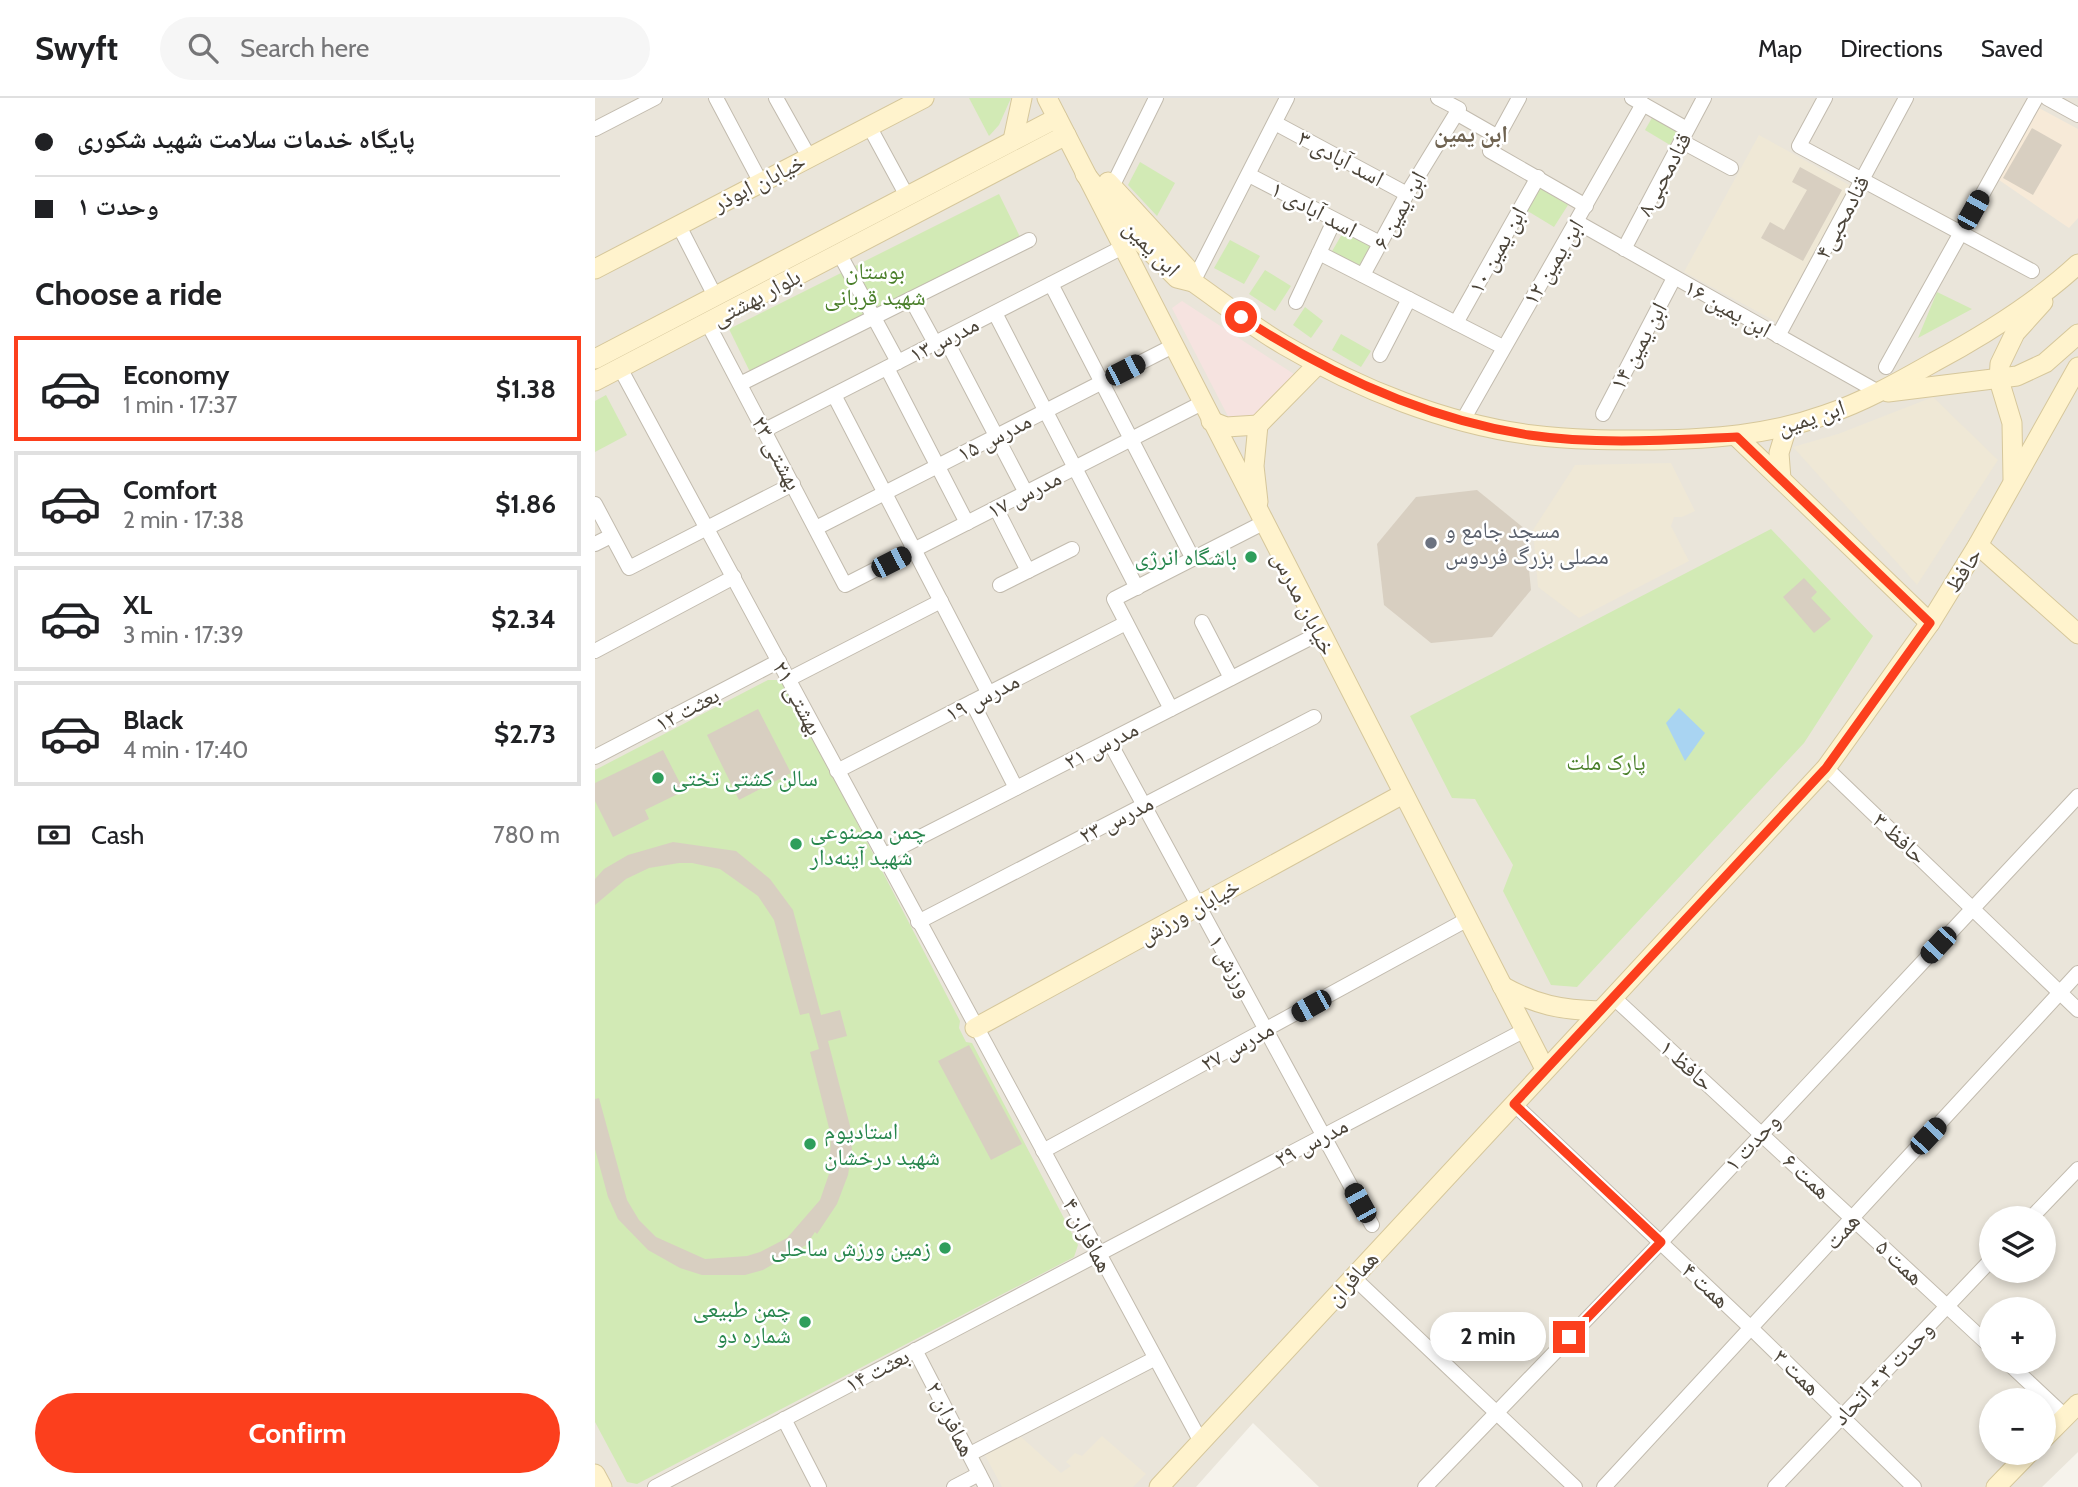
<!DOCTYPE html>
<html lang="en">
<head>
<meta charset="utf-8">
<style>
  :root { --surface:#fff; --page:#f6f6f6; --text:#202124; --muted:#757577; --line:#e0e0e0; --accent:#fc3f1d }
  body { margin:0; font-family:Cabin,"Noto Naskh Arabic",sans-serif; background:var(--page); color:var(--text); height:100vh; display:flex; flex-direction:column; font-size:26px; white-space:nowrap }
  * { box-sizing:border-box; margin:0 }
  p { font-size:23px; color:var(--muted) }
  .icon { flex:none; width:38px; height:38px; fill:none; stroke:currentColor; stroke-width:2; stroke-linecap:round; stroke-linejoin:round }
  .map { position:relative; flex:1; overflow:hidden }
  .sheet { display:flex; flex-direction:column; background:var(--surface); width:595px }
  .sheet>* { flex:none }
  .top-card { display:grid; align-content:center; height:154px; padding:0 35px; background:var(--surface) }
  .buttons { position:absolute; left:1384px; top:1108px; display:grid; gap:14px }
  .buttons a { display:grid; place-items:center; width:77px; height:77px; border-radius:50%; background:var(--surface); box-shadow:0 4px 10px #0003; font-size:35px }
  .end { position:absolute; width:32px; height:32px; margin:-16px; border:9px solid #fc3f1d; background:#fff; box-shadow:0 0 0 4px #fff }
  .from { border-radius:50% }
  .bubble { position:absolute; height:49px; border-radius:24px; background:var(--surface); box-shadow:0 4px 10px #0003; font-size:23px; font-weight:800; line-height:49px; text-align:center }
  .car { position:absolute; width:21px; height:42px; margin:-21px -10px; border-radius:9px; box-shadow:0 0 5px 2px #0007; background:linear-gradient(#222 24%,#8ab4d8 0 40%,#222 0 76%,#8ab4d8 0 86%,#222 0) }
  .top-card b { display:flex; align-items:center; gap:24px; height:66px; font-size:26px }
  .top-card b+b { border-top:2px solid var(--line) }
  .top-card i { width:18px; height:18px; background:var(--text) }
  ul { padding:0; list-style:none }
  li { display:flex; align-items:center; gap:21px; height:105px; margin:0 14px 10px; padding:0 21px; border:4px solid var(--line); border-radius:0px }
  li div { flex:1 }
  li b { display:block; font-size:26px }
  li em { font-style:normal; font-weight:800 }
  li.current { border-color:var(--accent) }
  li>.icon { width:63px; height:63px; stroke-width:1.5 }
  h2 { padding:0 35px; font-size:32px; line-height:84px }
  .pay { display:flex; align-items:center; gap:18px; height:77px; padding:0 35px; font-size:26px }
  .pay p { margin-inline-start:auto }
  .cta { display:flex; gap:14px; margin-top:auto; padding:14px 35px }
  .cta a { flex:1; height:80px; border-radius:42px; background:var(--accent); color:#fff; font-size:28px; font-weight:800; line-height:80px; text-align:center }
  header { display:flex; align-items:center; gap:42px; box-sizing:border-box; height:98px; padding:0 35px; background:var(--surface); border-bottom:2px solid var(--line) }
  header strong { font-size:33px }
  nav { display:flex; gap:38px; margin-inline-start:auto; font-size:24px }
  .search { width:490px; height:63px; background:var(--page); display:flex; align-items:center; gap:18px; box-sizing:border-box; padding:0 24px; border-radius:38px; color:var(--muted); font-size:26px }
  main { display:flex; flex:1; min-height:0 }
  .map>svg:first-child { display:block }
</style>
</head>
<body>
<header>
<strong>Swyft</strong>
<div class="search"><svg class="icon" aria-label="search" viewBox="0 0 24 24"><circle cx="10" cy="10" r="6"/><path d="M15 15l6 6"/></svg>Search here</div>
<nav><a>Map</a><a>Directions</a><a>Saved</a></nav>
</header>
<main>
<section class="sheet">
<div class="top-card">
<b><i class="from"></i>پایگاه خدمات سلامت شهید شکوری</b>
<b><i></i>وحدت ۱</b>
</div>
<h2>Choose a ride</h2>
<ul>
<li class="current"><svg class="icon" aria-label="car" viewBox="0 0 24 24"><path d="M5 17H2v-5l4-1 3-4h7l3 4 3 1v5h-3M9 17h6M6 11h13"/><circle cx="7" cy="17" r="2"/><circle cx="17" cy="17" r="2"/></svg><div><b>Economy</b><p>1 min · 17:37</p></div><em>$1.38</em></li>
<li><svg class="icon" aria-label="car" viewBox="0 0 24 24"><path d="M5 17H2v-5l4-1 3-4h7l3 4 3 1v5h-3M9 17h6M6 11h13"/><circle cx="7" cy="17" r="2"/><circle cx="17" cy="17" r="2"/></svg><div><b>Comfort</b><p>2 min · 17:38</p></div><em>$1.86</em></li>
<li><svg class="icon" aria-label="car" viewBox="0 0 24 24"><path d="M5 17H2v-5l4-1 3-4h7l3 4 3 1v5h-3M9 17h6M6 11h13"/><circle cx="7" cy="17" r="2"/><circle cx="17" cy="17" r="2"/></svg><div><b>XL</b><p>3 min · 17:39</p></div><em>$2.34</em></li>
<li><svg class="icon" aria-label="car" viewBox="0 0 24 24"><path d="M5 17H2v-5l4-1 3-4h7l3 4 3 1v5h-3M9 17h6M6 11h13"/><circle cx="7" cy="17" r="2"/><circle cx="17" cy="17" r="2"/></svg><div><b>Black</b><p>4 min · 17:40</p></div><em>$2.73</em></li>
</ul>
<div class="pay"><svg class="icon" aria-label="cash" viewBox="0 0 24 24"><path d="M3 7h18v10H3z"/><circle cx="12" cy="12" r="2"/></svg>Cash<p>780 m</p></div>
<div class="cta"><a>Confirm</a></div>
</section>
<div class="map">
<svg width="1483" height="1389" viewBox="0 0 1483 1389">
  <rect width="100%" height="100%" fill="#f6f3ec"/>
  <path fill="#eae5da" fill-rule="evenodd" d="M0,0H1483V1354L1447,1389H724L658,1325L601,1389H0ZM1396,1120H1449V1172H1396ZM1396,1211H1449V1264H1396ZM1396,1302H1449V1354H1396Z"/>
  <path fill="#f7ead8" d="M1444,10L1483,31V120L1474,130L1404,82Z"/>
  <g fill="#efe8d6">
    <path d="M1164,37L1256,88L1182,224L1089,174Z"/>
    <path d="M1338,299L1403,362L1322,487L1198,349L1243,336Z"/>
    <path d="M1076,365L1100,413L1087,419H1079L1076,428L1094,463L984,520L943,489L938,432L980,367Z"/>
    <path d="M425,1338L466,1375L476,1368L471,1364L480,1355L487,1358L507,1338L551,1376L538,1389H407L390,1357Z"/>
  </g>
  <path fill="#f6e3e0" d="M587,203L702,278L661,321L637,326L577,210Z"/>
  <g fill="#d2eab5">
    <path d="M374,0H416L404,27L394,38Z"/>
    <path d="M1058,18L1083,33L1075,47L1050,32Z"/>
    <path d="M545,64L580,85L562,118L533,87Z"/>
    <path d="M945,90L973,107L959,129L931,112Z"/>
    <path d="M404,96L426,141L156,276L134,231Z"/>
    <path d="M750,131L779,147L765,171L736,155Z"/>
    <path d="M635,142L665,158L649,186L619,170Z"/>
    <path d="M670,172L696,188L680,213L654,196Z"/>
    <path d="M1342,194L1377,211L1323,240Z"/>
    <path d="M710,209L728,223L716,240L698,227Z"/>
    <path d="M746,236L776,253L766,269L737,252Z"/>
    <path d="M11,297L32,337L0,354V303Z"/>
    <path d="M1176,431L1278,538L1209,645L982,889L956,887L908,793L918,767L880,701L857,700L815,618Z"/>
    <path d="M173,582H188L365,923L364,930L371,944L377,945L483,1147L479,1159L42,1386L32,1384L0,1324V672Z"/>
  </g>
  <path fill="#a9d4f2" d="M1084,610L1110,635L1090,663L1071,625Z"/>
  <g fill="#d8cfc1">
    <path d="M1437,30L1467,47L1438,97L1408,80Z"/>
    <path d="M1205,69L1247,92L1208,163L1166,140L1175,124L1189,132L1212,92L1197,84Z"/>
    <path d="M882,392L930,431L936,492L897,539L836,545L789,507L782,446L821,399Z"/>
    <path d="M1209,480L1222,494L1216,500L1236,521L1219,535L1188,499Z"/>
    <path d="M163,611L196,675L144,702L112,637Z"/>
    <path d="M68,652L89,693L50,712L54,721L18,739L0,703V685Z"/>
    <path d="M78,744L141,753L175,781L198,812L226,917L245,912L252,938L233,943L255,1028L257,1052L253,1077L242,1106L222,1136L220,1134L211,1147L168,1172L150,1177H107L85,1170L53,1152L23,1121L13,1099L0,1051V1001L4,1000L32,1102L44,1122L61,1139L110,1161L152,1158L165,1154L192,1140L225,1102L234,1076L236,1038L215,954L224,951L214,915L205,917L179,822L163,798L125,771L97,765H84L54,770L31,781L0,807V781L9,771L33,757Z"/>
    <path d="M374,947L427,1046L396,1062L343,963Z"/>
  </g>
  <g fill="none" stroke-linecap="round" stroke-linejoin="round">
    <defs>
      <g id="street">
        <path d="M121,0L165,83"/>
        <path d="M181,0L214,59"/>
        <path d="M924,0L895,53L991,108"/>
        <path d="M1037,0L1092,31"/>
        <path d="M1230,0L1204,48L1437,173"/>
        <path d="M1452,0L1483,17"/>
        <path d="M861,15L903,39"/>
        <path d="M680,25L812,96"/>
        <path d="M274,28L312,98"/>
        <path d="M0,31L60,0"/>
        <path d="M1086,43L1136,70"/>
        <path d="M654,77L785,145"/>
        <path d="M517,89L561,0"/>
        <path d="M982,124L1285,295"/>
        <path d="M83,126L120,198"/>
        <path d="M1029,151L1109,0"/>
        <path d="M244,155L303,264"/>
        <path d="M724,155L908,249"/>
        <path d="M768,177L812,96L864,11L843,0"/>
        <path d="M598,184L692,0"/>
        <path d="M456,186L598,461"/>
        <path d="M316,201L340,245"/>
        <path d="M701,204L739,123"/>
        <path d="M400,215L542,490"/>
        <path d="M112,224L250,487L607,305"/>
        <path d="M861,225L943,79"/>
        <path d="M1183,238L1311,0"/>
        <path d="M350,240L431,395"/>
        <path d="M785,257L814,201"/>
        <path d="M1291,269L1441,0"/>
        <path d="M25,270L606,1344"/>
        <path d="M292,270L372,425"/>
        <path d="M145,286L434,142"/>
        <path d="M239,297L394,596"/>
        <path d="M1008,316L1079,180"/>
        <path d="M868,322L1048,6"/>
        <path d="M170,332L528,149"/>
        <path d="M0,406L34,470L198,386"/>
        <path d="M401,410L433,473"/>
        <path d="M221,430L578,248"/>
        <path d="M0,446L16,438"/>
        <path d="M405,487L477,451"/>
        <path d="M607,524L636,580"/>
        <path d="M0,553L139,479"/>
        <path d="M194,581L346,503"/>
        <path d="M377,604L421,690"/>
        <path d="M576,611L519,501L668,425"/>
        <path d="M514,643L777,1127"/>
        <path d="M0,659L184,563"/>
        <path d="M1231,670L1483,912"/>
        <path d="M242,673L531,525"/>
        <path d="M288,758L725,535"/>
        <path d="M323,824L719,619"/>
        <path d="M1018,899L1396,1249"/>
        <path d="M919,1006L1157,1231L1319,1389"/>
        <path d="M448,1053L873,821"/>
        <path d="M1436,1120L1483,1071"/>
        <path d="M758,1179L980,1389"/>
        <path d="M320,1252L391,1389"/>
        <path d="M1412,1264L1471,1319"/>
        <path d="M189,1321L224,1389"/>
        <path d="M375,1356L559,1261"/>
        <path d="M60,1389L930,932"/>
        <path d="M359,1389L384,1376"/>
        <path d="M830,1389L1066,1144L1483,698"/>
        <path d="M1009,1389L1483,875"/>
        <path d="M1180,1389L1396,1162"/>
      </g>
      <g id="secondary">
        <path d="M452,0L950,971"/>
        <path d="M418,42L427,0"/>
        <path d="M490,76L547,145L582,180L598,184C628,205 658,229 689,247C764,291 851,326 937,337C977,342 1018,342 1058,342C1117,341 1174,337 1230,317C1268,304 1304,284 1339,264C1389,237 1442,204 1483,166"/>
        <path d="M513,84L592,170L598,184"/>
        <path d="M0,171L329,0"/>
        <path d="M0,261L462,20"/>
        <path d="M0,283L471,37"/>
        <path d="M1293,294L1422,278L1450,265L1483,236"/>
        <path d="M616,323L631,329L663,327"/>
        <path d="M663,327L723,266"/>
        <path d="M1142,339L1335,525"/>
        <path d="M1186,381L1184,355L1192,329"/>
        <path d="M1418,381L1417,325L1404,282L1405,266L1420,235L1448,204"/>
        <path d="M663,404L659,368L663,327"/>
        <path d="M1383,447L1483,536"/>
        <path d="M907,888C941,907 966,912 1005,913"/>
        <path d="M380,930L808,696"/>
        <path d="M1449,1340L1483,1306"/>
        <path d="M0,1376L7,1389"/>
        <path d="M564,1389L1231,670L1335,525L1383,447L1483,269"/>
        <path d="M1401,1389L1435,1354"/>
      </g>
    </defs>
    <use href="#street" stroke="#c2bbae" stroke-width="16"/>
    <use href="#secondary" stroke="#d6c79b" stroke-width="21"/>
    <use href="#street" stroke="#fff" stroke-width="14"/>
    <use href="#secondary" stroke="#fff3cd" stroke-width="19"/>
  </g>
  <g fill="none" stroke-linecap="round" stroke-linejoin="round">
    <path stroke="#fc3f1d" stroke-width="9" d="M646,219C733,276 830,321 934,337C1002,347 1074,342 1142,339L1335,525L1231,670L919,1006L1066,1144L974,1239"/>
  </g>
  <circle fill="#6b7280" stroke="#fff" stroke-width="2.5" cx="836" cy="445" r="7"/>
  <g fill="#2e9e5b" stroke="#fff" stroke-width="2.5">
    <circle cx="656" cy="459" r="7"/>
    <circle cx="63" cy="680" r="7"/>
    <circle cx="201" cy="746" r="7"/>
    <circle cx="215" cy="1046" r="7"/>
    <circle cx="350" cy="1150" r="7"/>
    <circle cx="210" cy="1224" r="7"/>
  </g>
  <g text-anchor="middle" stroke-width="5" stroke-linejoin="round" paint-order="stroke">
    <g font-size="23" fill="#4b4439" stroke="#fff">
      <text transform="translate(746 60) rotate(28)" y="8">اسد آبادی ۳</text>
      <text transform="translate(1069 76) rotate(-62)" y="8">قنادمحبی۸</text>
      <text transform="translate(164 84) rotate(-27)" y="8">خیابان ابوذر</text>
      <text transform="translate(719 111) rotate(28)" y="8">اسد آبادی ۱</text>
      <text transform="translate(804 112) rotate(-61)" y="8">ابن یمین ۶</text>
      <text transform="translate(1247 119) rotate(-62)" y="8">قنادمحبی۴</text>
      <text transform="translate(557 150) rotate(45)" y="8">ابن یمین</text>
      <text transform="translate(902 152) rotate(-61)" y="8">ابن یمین ۱۰</text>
      <text transform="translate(958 164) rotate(-59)" y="8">ابن یمین ۱۲</text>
      <text transform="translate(161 199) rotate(-28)" y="8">بلوار بهشتی</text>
      <text transform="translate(1133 210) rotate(29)" y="8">ابن یمین ۱۶</text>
      <text transform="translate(349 241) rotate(-27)" y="8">مدرس۱۳</text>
      <text transform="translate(1043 248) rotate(-62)" y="8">ابن یمین ۱۴</text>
      <text transform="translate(1216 319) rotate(-18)" y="8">ابن یمین</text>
      <text transform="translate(399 339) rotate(-27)" y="8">مدرس ۱۵</text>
      <text transform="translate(182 355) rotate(62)" y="8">بهشتی ۲۳</text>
      <text transform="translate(429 396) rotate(-27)" y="8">مدرس ۱۷</text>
      <text transform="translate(1368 472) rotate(-58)" y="8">حافظ</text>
      <text transform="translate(709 505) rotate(63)" y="8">خیابان مدرس</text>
      <text transform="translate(387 599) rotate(-27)" y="8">مدرس ۱۹</text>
      <text transform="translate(203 600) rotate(62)" y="8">بهشتی ۲۱</text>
      <text transform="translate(92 611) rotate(-28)" y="8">بعثت ۱۲</text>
      <text transform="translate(506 647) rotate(-27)" y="8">مدرس ۲۱</text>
      <text transform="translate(521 721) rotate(-27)" y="8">مدرس ۲۳</text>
      <text transform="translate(1305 740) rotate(43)" y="8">حافظ ۳</text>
      <text transform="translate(594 813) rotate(-29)" y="8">خیابان ورزش</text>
      <text transform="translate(636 868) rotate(61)" y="8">ورزش ۱</text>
      <text transform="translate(642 948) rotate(-29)" y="8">مدرس ۲۷</text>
      <text transform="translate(1092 967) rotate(42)" y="8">حافظ ۱</text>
      <text transform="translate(716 1044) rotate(-28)" y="8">مدرس ۲۹</text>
      <text transform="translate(1157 1044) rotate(-47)" y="8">وحدت ۱</text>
      <text transform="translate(1212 1078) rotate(43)" y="8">همت ۶</text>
      <text transform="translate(1247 1133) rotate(-48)" y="8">همت</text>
      <text transform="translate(493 1137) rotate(62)" y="8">همافران ۴</text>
      <text transform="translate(1305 1164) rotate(43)" y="8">همت ۵</text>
      <text transform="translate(757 1180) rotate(-47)" y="8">همافران</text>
      <text transform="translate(1111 1187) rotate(43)" y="8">همت ۴</text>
      <text transform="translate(282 1272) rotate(-28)" y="8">بعثت ۱۴</text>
      <text transform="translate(1202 1274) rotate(44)" y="8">همت ۳</text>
      <text transform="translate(1288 1275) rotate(-46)" y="8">وحدت ۳ + اتحاد</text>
      <text transform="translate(356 1321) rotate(63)" y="8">همافران ۲</text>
    </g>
    <g font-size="23" fill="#4a7f2a" stroke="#fff">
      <text x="280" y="181">بوستان<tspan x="280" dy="26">شهید قربانی</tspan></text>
      <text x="1011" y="672">پارک ملت</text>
    </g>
    <g font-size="23" fill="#5b616d" stroke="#fff" text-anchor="start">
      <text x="850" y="440">مسجد جامع و<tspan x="850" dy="26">مصلی بزرگ فردوس</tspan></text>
    </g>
    <g font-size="23" fill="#27864d" stroke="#fff" text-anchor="end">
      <text x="642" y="467">باشگاه انرژی</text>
      <text x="77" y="688" text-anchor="start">سالن کشتی تختی</text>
      <text x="215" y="741" text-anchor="start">چمن مصنوعی<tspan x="215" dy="26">شهید آینه‌دار</tspan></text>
      <text x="229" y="1041" text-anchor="start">استادیوم<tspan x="229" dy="26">شهید درخشان</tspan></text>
      <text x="336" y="1158">زمین ورزش ساحلی</text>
      <text x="196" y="1219">چمن طبیعی<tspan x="196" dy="26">شماره دو</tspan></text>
    </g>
    <g font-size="24" font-weight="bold" fill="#6e6250" stroke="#fff">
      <text x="876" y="44">ابن یمین</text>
    </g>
  </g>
</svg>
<div class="buttons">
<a><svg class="icon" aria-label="layers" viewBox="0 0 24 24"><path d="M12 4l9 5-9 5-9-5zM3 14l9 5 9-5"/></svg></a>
<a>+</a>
<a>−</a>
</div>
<i class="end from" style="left:646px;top:219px"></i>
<i class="end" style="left:974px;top:1239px"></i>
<div class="bubble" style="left:835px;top:1214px;width:116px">2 min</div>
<i class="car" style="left:1378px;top:112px;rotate:29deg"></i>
<i class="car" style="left:530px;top:272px;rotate:63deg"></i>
<i class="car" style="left:296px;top:464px;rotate:63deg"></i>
<i class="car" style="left:1343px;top:847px;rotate:223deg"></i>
<i class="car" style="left:716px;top:908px;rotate:241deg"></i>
<i class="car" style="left:1333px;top:1038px;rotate:43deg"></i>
<i class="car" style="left:765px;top:1105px;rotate:331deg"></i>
</div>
</main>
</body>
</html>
